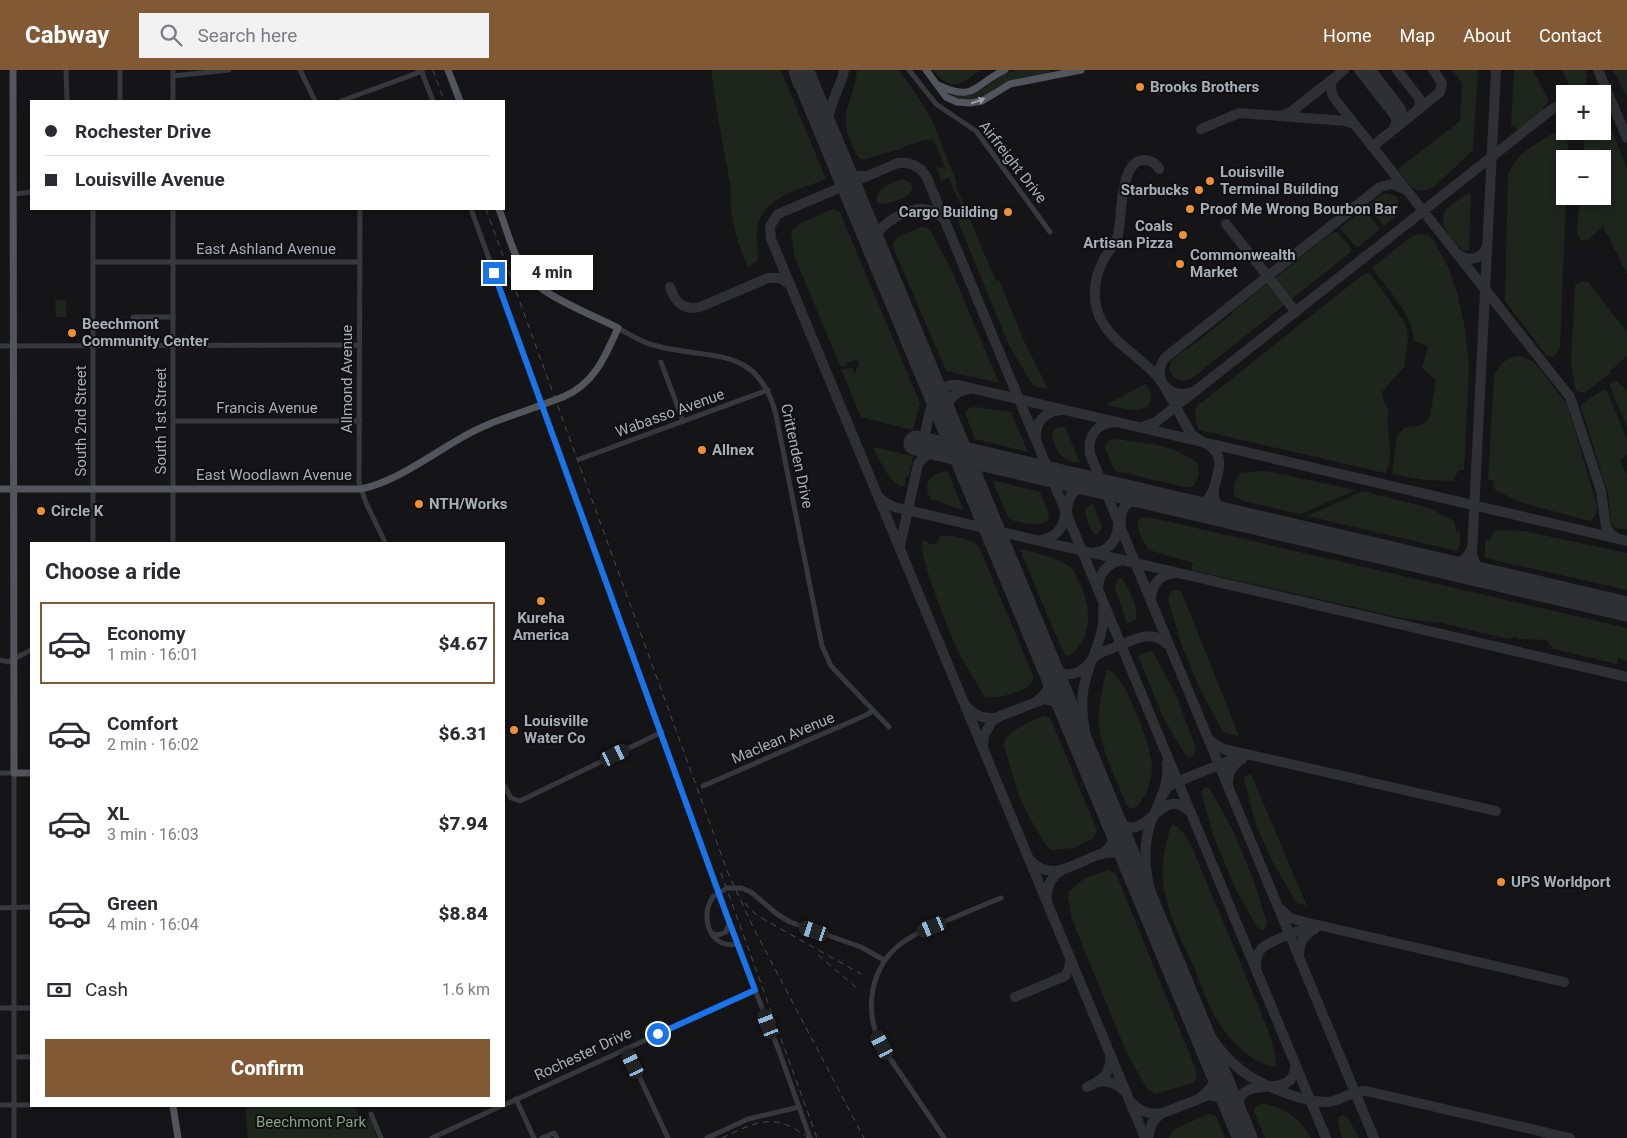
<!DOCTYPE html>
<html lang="en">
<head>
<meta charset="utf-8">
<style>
  :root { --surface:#fff; --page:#f2f2f3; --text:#2b2b33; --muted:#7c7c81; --line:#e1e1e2; --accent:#825935 }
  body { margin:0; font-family:Roboto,sans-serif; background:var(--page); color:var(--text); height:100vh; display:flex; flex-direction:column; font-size:19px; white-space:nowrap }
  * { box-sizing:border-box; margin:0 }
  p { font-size:16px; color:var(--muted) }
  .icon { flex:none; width:28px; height:28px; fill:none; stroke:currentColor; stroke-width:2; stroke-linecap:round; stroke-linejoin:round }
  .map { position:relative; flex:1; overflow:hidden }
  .sheet { position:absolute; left:30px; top:472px; width:475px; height:565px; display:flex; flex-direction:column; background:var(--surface); border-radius:0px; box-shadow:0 2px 8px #0003 }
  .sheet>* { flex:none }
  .hud { position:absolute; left:30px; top:30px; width:475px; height:110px; border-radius:0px; box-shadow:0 2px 8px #0003; display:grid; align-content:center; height:110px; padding:0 15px; background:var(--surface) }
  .fabs { position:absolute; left:1556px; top:15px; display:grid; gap:10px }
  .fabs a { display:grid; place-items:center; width:55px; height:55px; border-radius:0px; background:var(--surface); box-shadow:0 2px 8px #0003; font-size:25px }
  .end { position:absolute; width:22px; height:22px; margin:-11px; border:6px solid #1a73e8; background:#fff; box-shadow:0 0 0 2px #fff }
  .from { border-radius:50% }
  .bubble { position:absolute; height:35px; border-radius:0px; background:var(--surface); box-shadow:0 2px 8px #0003; font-size:16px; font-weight:800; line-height:35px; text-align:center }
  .car { position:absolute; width:15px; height:30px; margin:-15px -8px; border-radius:6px; box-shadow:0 0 4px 1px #0007; background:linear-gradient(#222 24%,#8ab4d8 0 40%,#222 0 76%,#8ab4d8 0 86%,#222 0) }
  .hud b { display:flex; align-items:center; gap:18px; height:48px; font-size:19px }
  .hud b+b { border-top:1px solid var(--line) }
  .hud i { width:12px; height:12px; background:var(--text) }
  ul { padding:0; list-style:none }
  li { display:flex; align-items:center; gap:15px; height:82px; margin:0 10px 8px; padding:0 5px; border:2px solid transparent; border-radius:0px }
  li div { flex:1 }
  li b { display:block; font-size:19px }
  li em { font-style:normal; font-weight:800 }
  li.active { border-color:var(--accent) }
  li>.icon { width:45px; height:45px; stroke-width:1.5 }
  h2 { padding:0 15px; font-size:22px; line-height:60px }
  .pay { display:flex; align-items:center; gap:12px; height:55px; padding:0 15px; font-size:19px }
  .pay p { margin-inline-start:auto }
  .cta { display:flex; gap:10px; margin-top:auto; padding:10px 15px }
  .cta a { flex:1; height:58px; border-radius:0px; background:var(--accent); color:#fff; font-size:20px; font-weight:800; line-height:58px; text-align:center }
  header { display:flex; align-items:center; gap:30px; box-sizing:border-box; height:70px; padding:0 25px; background:var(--accent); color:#fff }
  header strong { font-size:24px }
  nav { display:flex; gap:28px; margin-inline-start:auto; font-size:18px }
  .search { width:350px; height:45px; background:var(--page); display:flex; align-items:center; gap:12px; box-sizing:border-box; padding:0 18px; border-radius:0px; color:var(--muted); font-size:19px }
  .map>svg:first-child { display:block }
</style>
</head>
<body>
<header>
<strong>Cabway</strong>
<div class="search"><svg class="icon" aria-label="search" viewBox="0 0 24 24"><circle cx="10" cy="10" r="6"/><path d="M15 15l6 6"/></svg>Search here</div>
<nav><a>Home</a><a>Map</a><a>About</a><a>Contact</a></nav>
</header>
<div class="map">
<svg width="1627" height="1068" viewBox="0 0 1627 1068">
  <rect width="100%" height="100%" fill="#151517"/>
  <g fill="#1d251d">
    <path d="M711,0H781L826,109C802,119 765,126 758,155C755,166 758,179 758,190L748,197C737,173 729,145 731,119L719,54Z"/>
    <path d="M857,0H898L911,16L931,48L957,113L955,114L996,211L999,210L1025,273L1048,319L1036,317L1031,313L1008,273L954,142L962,138L949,108L941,111L936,97L946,99L933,69L920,71L894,81L865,89H861C855,85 854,79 851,73C837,42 855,29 857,0Z"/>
    <path d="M933,0H980C961,15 951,23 933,0Z"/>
    <path d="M1016,0H1047L1057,3C1042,5 1025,7 1011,11C984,20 978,41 947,24C980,32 988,9 1016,0Z"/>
    <path d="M1452,0H1478L1473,80L1434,117C1412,127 1409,113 1398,99L1460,51L1462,13Z"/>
    <path d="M1514,0H1533L1549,31C1541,42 1530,55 1517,59L1511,55Z"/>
    <path d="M1562,0H1585L1587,6L1586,14L1579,17H1571L1567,11Z"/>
    <path d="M1613,0H1627V27Z"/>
    <path d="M1603,37L1627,99V204L1603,156L1588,170H1581L1577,164L1580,126H1602V89H1584V61H1602Z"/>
    <path d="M1553,63C1570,65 1569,75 1568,89H1565V126H1566L1560,279L1553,287L1546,285L1505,231L1508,105C1515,84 1536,74 1553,63Z"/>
    <path d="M900,110H905L910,112C911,114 913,117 912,120C910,128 884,136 877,133C874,118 889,115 900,110Z"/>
    <path d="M1387,123L1397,127L1400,138L1397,145L1384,156L1368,135L1381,125Z"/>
    <path d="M1466,124H1471L1469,181L1462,180C1452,168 1438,157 1445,140Z"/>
    <path d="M833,139L839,141L841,145L920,333L913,360L861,347L841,299L853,298L854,303H856V298L859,296L857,290L846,293L845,297L840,296L794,185L791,161L803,152Z"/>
    <path d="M1364,139L1380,159L1358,177H1356L1340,158Z"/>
    <path d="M921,157H926L931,162L951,199L999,313L946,301L893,177V173L898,167Z"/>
    <path d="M1333,162L1338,163L1351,178V182L1191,309L1181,311L1173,307L1169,298L1172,290L1187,278L1188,279L1233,243L1232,242Z"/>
    <path d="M1419,164L1428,165L1434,171L1448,197L1458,226L1465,258L1469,297L1464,400H1458L1454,411L1424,410L1392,404L1397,366L1404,358L1422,355L1430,348L1436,310L1422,298L1428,276L1414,271C1412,244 1390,222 1374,201L1373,197L1412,166Z"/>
    <path d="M1365,203H1370L1402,248L1407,259L1408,271L1404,297L1382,322L1384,332L1389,341C1383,358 1397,384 1385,403L1199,360C1195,351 1194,345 1197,336Z"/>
    <path d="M1583,211L1588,212L1627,262V286L1610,301V304L1584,323L1576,321L1571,292L1575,216L1578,213Z"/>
    <path d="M55,230H66V247H56Z"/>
    <path d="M1520,286L1532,291L1536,294L1567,334L1598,438L1594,447L1590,451L1522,433L1495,420L1493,410H1488L1494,306C1499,293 1507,287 1520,286Z"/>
    <path d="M1616,310L1627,320V357L1610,317V314Z"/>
    <path d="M1145,314C1150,320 1153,325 1150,332C1144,346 1117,337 1106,335Z"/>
    <path d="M1603,319L1607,321L1627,369V384L1620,391L1627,406V460L1613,457L1611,452L1608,424L1581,337C1584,330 1597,325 1603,319Z"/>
    <path d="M975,337L1011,342L1028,382L975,369L965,343L969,338Z"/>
    <path d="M1059,357H1065L1080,393C1060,389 1057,385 1052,364L1055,359Z"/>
    <path d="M1115,369L1158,375L1177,381L1198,393L1199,405L1193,417H1184L1116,401L1113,397L1105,377L1108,371Z"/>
    <path d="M873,377L913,386L909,406L905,409L906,416H899C886,406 880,391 873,377Z"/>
    <path d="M948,401L963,440L931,429C921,413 931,403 948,401Z"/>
    <path d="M1265,401L1356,420L1300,444L1243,431L1234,426V414L1240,403Z"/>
    <path d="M992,410L1040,422L1048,441L1049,449C1041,458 1020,453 1009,449Z"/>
    <path d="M1363,421L1429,438L1454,451L1456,461L1460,462V475L1457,481L1307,446Z"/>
    <path d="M1093,434L1102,457L1099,463L1096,465C1089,459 1085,447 1085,438Z"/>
    <path d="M1142,447L1153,448L1627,558V591L1618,588L1617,594L1554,579L1546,570L1518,569L1516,567L1509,569L1441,553L1401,548L1191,500L1193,493L1149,480C1143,472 1137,461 1138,451Z"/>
    <path d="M1499,460L1524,461L1627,483V520L1485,488V470H1490L1493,462Z"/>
    <path d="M940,466C951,465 972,469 979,477L1033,605V611C1026,622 998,629 986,627L983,625C976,611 967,598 960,585C952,567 916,484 923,469L930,474H936Z"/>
    <path d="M1023,479C1036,483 1060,489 1070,497C1074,500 1076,506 1078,510C1091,534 1094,566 1071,585L1067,586L1063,582L1020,480Z"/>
    <path d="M1122,508C1128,517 1139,538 1136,549L1127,554L1115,518L1118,509Z"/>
    <path d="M1174,520L1181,521L1239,666L1225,663L1222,660L1201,621L1181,574L1168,529L1170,522Z"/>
    <path d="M1149,581L1153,582L1177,627L1196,679L1193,686L1188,687L1184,683L1163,647L1138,586Z"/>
    <path d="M1108,600C1125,604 1152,678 1152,696C1152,711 1147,727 1135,738H1130L1126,734C1117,710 1102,683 1099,656C1098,638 1102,620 1106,602Z"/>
    <path d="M1044,646L1050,648L1052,652L1097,760L1094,768L1074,778L1051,780L1047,777L1028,745L1017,721L1004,675L1005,668C1016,658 1030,651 1044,646Z"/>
    <path d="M1251,704L1307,836L1297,833L1294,829L1272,791L1256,755L1244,710L1245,707Z"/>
    <path d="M1206,717L1210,719L1232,758L1254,811L1267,853L1265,858L1261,860L1257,857L1236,820L1213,765L1201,721Z"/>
    <path d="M1173,754L1183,762L1191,775C1212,825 1233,875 1254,925C1262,947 1275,971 1276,995L1274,997C1255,995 1234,974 1223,959C1210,941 1202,918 1194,897C1183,874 1170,849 1165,823C1160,800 1164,778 1171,756Z"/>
    <path d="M1108,800L1116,804L1195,997L1197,1006L1193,1013L1155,1024L1147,1019L1126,981L1072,850L1068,827V822L1085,808Z"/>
    <path d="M1260,1034C1282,1035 1301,1049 1311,1068H1265L1254,1042L1255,1037Z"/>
    <path d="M245,1036H355L359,1046L370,1048L377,1068H248Z"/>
    <path d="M1208,1044L1216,1046L1225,1068H1169L1173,1060Z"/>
    <path d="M1343,1045L1348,1048L1359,1068H1342L1338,1052L1339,1047Z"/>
  </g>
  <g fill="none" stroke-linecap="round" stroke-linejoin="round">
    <g stroke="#2f3034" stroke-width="10">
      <path d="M794,0L798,15L810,24"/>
      <path d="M1344,0C1332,10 1327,12 1334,28L1570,327L1601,421L1606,457L1610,463L1616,468"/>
      <path d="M1359,0L1395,46L1397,50L1394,58"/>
      <path d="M1371,0L1401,39L1402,46L1399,54"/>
      <path d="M1397,0L1419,28L1420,36L1417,40"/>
      <path d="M1598,0L1627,68"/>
      <path d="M1589,23L1602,24L1610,30"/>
      <path d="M1283,45L1291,42L1334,8"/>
      <path d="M1201,59L1239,43L1346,51L1354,54"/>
      <path d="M830,70C823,48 835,27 843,6L844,0"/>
      <path d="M1372,77L1440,22L1442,13L1433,0"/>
      <path d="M839,93C846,102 853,107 864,106"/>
      <path d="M1159,99C1156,93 1150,90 1143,90C1119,92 1122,149 1118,165C1115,175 1107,182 1103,191C1096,204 1093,221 1096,236C1103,268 1134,281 1155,304C1168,318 1179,345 1190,362C1197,372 1211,372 1217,384C1221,391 1219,399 1217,407C1211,433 1204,439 1176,434"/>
      <path d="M1226,154L1296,242"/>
      <path d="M1459,185C1471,192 1482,189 1487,176"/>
      <path d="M890,214C885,201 873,183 876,169C879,153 907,139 922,139C931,139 937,143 943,148"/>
      <path d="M670,217C675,232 683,241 700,237L768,208H781L790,215"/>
      <path d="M1192,322C1169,331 1149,306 1166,287L1380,117L1392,114L1405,119"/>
      <path d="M1117,352C1098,352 1087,365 1090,384L1374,1068"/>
      <path d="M1142,357L1156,352L1552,39L1565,33"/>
      <path d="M1036,368C1035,352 1045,341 1061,340"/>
      <path d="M923,375C928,354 929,312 958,315L1627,471"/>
      <path d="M958,375C949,354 935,324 970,319"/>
      <path d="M1049,398L1056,405L1090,413"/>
      <path d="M1214,421C1213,438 1224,444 1239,449"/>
      <path d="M880,428L886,433L894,437L1627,607"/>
      <path d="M1067,443C1067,404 1104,418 1127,424"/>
      <path d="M1121,457C1117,417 1157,431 1180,436"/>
      <path d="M1042,470C1056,467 1065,457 1065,442"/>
      <path d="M900,476L918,394C933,372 954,384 975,388"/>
      <path d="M1093,483C1109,481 1118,470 1118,454"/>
      <path d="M1436,495C1452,497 1465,495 1472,478"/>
      <path d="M1495,508C1482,503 1474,497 1472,483L1496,0"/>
      <path d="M1098,518C1099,503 1107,493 1122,490"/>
      <path d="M1151,530C1151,515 1160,504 1175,503"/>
      <path d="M1103,538C1107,568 1086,593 1083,622C1077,672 1111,744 1131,790"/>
      <path d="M1033,557C1041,576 1054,619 1083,599C1089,595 1091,589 1097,585C1103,581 1111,579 1118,576C1135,569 1152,559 1167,574"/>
      <path d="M1038,630C1052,620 1053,607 1047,593"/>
      <path d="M967,637C976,647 986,650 999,647"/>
      <path d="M1210,671L1223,679L1245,684"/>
      <path d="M983,677L984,665L992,651L1000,646L1044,629L1054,631L1064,638L1081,675"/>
      <path d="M1228,716C1227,704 1232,695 1242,689"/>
      <path d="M1163,724L1168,717L1174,713L1246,684L1496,741"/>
      <path d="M1113,747C1146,784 1159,710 1190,742"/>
      <path d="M1102,784C1112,777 1116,768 1114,756"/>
      <path d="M1031,791C1062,824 1100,762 1127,790C1136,800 1140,817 1145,829"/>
      <path d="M1047,829C1046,816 1051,807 1062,800"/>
      <path d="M1280,839L1290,848L1316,855"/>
      <path d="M1155,849C1173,892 1199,964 1235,995C1248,1007 1262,1014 1278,1020C1292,1026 1310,1032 1326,1032C1340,1032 1351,1020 1366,1021L1570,1068"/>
      <path d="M1159,853C1150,823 1139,787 1150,755C1157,734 1170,716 1167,693"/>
      <path d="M1299,885C1299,873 1304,864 1315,859"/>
      <path d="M1256,897C1256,889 1257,884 1262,878C1270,871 1307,857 1318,855L1564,912"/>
      <path d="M1015,927L1065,906L1069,899L1070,889"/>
      <path d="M1201,964C1210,985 1226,1010 1202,1026"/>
      <path d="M1219,1002L1233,1035"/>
      <path d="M1097,1012C1109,1010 1118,1013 1125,1022"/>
      <path d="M1087,1017C1101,1011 1111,1004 1110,988"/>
      <path d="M1133,1034C1141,1042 1151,1045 1162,1043"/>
      <path d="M1238,1046C1232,994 1297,1038 1295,993"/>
      <path d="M1145,1068L771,169L770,156L778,144L898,93C911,92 921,97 927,108L1326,1068"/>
      <path d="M1148,1068L1152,1053L1160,1044L1209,1025C1233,1028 1237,1049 1244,1068"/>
    </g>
    <g stroke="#2f3034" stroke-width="25">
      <path d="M801,0L1245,1068"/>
      <path d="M916,373L1627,539"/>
    </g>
    <g stroke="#36383c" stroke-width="5">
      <path d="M66,0L67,31"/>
      <path d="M120,0V31"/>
      <path d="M173,0V31"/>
      <path d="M300,0L315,31"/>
      <path d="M421,0L433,31"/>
      <path d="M909,0L936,34L976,61L1050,162"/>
      <path d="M173,6L229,0"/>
      <path d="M407,7L422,1"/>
      <path d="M341,31L404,8"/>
      <path d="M14,124L31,122"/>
      <path d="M93,139V474"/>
      <path d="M360,139L359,412L366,433L386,474"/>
      <path d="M471,139L737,874L779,981L810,1068"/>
      <path d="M94,192H360"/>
      <path d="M133,247H173"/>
      <path d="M618,258C629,264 641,272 653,275C707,291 758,272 776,345L822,576L831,596L889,657"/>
      <path d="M0,276L360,275"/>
      <path d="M661,292L683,351"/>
      <path d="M173,351H360"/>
      <path d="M580,389L768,320"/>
      <path d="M173,474V139"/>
      <path d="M0,590L8,592L31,580"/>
      <path d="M0,703H14V1068"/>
      <path d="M504,715L511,728L520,731L662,662"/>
      <path d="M703,716L864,646L873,641"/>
      <path d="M741,818L751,822L777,844L790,852L861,877L884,890"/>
      <path d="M713,827C699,846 710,880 737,874"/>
      <path d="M0,838L31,837"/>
      <path d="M713,864L718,865L726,862L729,853"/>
      <path d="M0,938H31"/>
      <path d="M626,978L668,1068"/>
      <path d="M14,987H31"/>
      <path d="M516,1029L534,1068"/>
      <path d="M0,1035H31"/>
      <path d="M504,1035L755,920"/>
      <path d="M371,1044L381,1068"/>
      <path d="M432,1068L501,1036"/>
      <path d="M542,1068L554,1063L557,1068"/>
      <path d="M707,1068L748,1049L799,1037"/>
      <path d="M944,1068L881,975C872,957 869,940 873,919C882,877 911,865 948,850C965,843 983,835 1001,828"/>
    </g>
    <g stroke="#52555b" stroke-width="7">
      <path d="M13,0L14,703H31"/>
      <path d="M448,0L460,31"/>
      <path d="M926,0L946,27L957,32L970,33L982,31L1010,14L1081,0"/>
      <path d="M938,15C975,33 974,14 1005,0"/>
      <path d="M499,139C507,160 513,185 525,203C540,225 593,245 618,258C605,287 594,314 563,327"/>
      <path d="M0,419H361C395,412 431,385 461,368C484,354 511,346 536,337"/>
      <path d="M173,1036L178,1068"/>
    </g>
    <g stroke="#494c51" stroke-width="1" stroke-dasharray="6 5" stroke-linecap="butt">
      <path d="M433,0L444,31"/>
      <path d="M486,139L728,803L753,857L864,1068"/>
      <path d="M721,803L817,1068"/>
      <path d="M745,833L753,842L765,850L861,904"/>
      <path d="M818,885L858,919"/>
      <path d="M722,1068C756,1052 775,1041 808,1068"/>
    </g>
    <path stroke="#36383c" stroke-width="5" d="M713,827L727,818H741"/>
    <path stroke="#52555b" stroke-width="7" d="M536,337L563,327"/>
  </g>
  <defs><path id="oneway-solid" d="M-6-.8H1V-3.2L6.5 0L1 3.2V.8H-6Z" transform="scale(1.25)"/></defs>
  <use fill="#969da4" href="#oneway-solid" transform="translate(978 31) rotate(-19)"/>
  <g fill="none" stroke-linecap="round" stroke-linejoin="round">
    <path stroke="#1a73e8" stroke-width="6" d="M494,203L727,846L755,920L658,964"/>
  </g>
  <g fill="#ec9138" stroke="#101012" stroke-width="2">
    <circle cx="1140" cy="17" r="5"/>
    <circle cx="1210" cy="111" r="5"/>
    <circle cx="1199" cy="120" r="5"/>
    <circle cx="1190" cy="139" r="5"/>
    <circle cx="1008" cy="142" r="5"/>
    <circle cx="1183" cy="165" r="5"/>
    <circle cx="1180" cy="194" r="5"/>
    <circle cx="72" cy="263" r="5"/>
    <circle cx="702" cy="380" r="5"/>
    <circle cx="419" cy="434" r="5"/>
    <circle cx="41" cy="441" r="5"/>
    <circle cx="541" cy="531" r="5"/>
    <circle cx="514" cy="660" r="5"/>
    <circle cx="1501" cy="812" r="5"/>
  </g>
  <g text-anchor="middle" stroke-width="4" stroke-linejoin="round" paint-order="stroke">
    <g font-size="15" font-weight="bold" fill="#a7afb6" stroke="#101012" text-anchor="start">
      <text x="1150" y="22">Brooks Brothers</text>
      <text x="1220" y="107">Louisville<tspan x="1220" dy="17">Terminal Building</tspan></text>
      <text x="1189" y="125" text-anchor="end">Starbucks</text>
      <text x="1200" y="144">Proof Me Wrong Bourbon Bar</text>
      <text x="998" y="147" text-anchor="end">Cargo Building</text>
      <text x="1173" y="161" text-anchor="end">Coals<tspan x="1173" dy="17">Artisan Pizza</tspan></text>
      <text x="1190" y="190">Commonwealth<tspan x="1190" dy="17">Market</tspan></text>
      <text x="82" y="259">Beechmont<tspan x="82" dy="17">Community Center</tspan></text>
      <text x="712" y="385">Allnex</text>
      <text x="429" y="439">NTH/Works</text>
      <text x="51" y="446">Circle K</text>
      <text x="541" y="553" text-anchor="middle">Kureha<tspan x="541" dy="17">America</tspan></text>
      <text x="524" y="656">Louisville<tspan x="524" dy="17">Water Co</tspan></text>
      <text x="1511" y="817">UPS Worldport</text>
    </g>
    <g font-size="15" fill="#a7afb6" stroke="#101012">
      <text transform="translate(1013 92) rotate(52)" y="5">Airfreight Drive</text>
      <text x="266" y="184">East Ashland Avenue</text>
      <text transform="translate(347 309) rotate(-90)" y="5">Allmond Avenue</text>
      <text x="267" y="343">Francis Avenue</text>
      <text transform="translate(670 343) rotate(-20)" y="5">Wabasso Avenue</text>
      <text transform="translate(81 351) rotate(-90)" y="5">South 2nd Street</text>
      <text transform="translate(161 351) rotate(-90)" y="5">South 1st Street</text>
      <text transform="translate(797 386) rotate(78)" y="5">Crittenden Drive</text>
      <text x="274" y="410">East Woodlawn Avenue</text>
      <text transform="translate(783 668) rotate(-23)" y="5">Maclean Avenue</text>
      <text transform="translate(583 984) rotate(-25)" y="5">Rochester Drive</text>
    </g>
    <g font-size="15" fill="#83a17f" stroke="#101012">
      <text x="311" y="1057">Beechmont Park</text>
    </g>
  </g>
</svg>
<div class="fabs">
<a>+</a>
<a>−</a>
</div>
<i class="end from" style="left:658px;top:964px"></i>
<i class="end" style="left:494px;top:203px"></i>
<div class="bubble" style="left:511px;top:185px;width:82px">4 min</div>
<i class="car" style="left:615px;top:685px;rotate:64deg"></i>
<i class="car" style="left:932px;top:857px;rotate:248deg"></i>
<i class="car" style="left:814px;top:861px;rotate:288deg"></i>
<i class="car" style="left:768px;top:954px;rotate:339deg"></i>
<i class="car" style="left:882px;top:975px;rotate:332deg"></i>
<i class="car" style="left:633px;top:994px;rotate:335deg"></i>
<div class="hud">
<b><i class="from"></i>Rochester Drive</b>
<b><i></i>Louisville Avenue</b>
</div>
<section class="sheet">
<h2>Choose a ride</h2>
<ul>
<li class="active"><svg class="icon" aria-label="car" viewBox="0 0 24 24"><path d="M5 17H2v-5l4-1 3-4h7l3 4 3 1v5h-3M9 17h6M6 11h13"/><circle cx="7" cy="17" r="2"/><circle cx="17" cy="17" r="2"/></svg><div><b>Economy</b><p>1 min · 16:01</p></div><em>$4.67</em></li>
<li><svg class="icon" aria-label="car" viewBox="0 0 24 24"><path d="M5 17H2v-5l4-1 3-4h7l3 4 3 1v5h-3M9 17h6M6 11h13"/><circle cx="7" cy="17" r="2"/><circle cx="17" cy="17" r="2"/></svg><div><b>Comfort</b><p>2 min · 16:02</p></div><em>$6.31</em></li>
<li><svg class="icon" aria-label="car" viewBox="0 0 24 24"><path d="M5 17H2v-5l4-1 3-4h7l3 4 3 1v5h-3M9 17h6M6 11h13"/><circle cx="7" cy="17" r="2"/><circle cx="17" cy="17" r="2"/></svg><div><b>XL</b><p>3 min · 16:03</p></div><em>$7.94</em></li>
<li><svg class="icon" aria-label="car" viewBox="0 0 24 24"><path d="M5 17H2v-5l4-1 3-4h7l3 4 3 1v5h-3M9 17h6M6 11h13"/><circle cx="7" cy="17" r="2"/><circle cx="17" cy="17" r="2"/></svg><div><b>Green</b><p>4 min · 16:04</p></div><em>$8.84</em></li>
</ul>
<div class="pay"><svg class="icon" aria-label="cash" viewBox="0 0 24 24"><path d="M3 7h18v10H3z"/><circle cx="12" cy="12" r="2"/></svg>Cash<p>1.6 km</p></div>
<div class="cta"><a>Confirm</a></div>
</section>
</div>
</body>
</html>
